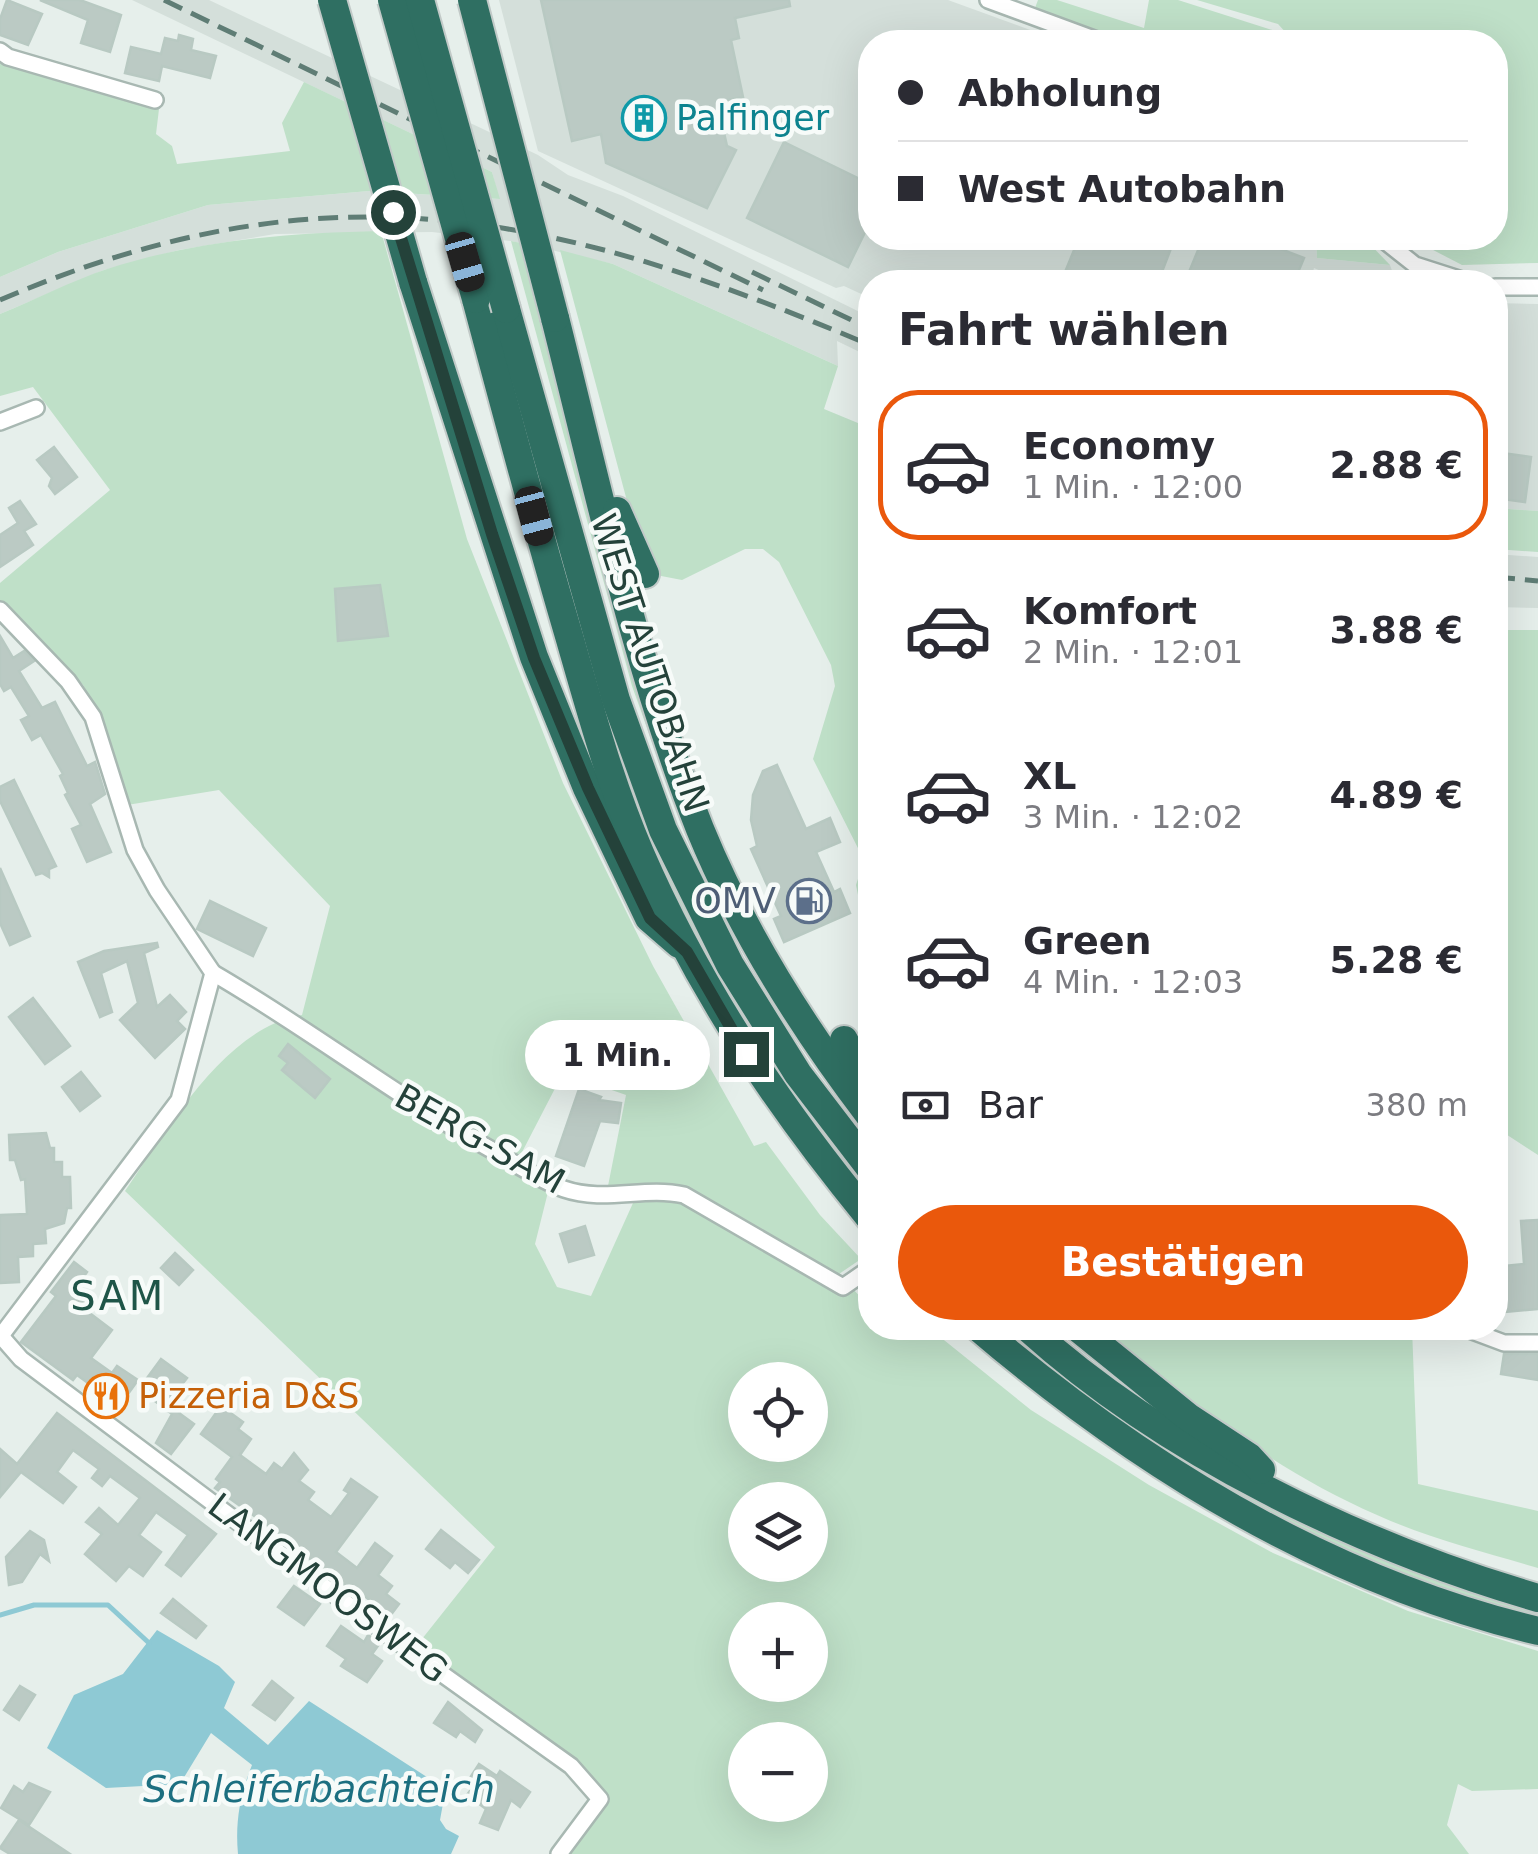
<!DOCTYPE html>
<html lang="de">
<head>
<meta charset="utf-8">
<style>
  :root { --surface:#fff; --page:#f2f2f3; --text:#2b2b33; --muted:#7c7c81; --line:#e1e1e2; --accent:#ea580c }
  body { margin:0; font-family:"DejaVu Sans",sans-serif; background:var(--page); color:var(--text); height:100vh; display:flex; flex-direction:column; font-size:38px; white-space:nowrap }
  * { box-sizing:border-box; margin:0 }
  p { font-size:32px; color:var(--muted) }
  .icon { flex:none; width:55px; height:55px; fill:none; stroke:currentColor; stroke-width:2; stroke-linecap:round; stroke-linejoin:round }
  .map { position:relative; flex:1; overflow:hidden }
  .details { position:absolute; left:858px; top:270px; width:650px; height:1070px; display:flex; flex-direction:column; background:var(--surface); border-radius:40px; box-shadow:0 10px 40px #0002 }
  .details>* { flex:none }
  .top-card { position:absolute; left:858px; top:30px; width:650px; height:220px; border-radius:40px; box-shadow:0 10px 40px #0002; display:grid; align-content:center; height:220px; padding:0 40px; background:var(--surface) }
  .fabs { position:absolute; left:728px; top:1362px; display:grid; gap:20px }
  .fabs a { display:grid; place-items:center; width:100px; height:100px; border-radius:50%; background:var(--surface); box-shadow:0 10px 40px #0002; font-size:50px }
  .end { position:absolute; width:45px; height:45px; margin:-22px; border:12px solid #24423a; background:#fff; box-shadow:0 0 0 5px #fff }
  .from { border-radius:50% }
  .bubble { position:absolute; height:70px; border-radius:35px; background:var(--surface); box-shadow:0 10px 40px #0002; font-size:32px; font-weight:700; line-height:70px; text-align:center }
  .car { position:absolute; width:30px; height:60px; margin:-30px -15px; border-radius:12px; box-shadow:0 0 8px 2px #0007; background:linear-gradient(#222 24%,#8ab4d8 0 40%,#222 0 76%,#8ab4d8 0 86%,#222 0) }
  .top-card b { display:flex; align-items:center; gap:35px; height:95px; font-size:38px }
  .top-card b+b { border-top:2px solid var(--line) }
  .top-card i { width:25px; height:25px; background:var(--text) }
  ul { padding:0; list-style:none }
  li { display:flex; align-items:center; gap:30px; height:150px; margin:0 20px 15px; padding:0 20px; border:5px solid transparent; border-radius:40px }
  li div { flex:1 }
  li b { display:block; font-size:38px }
  li em { font-style:normal; font-weight:700 }
  li.on { border-color:var(--accent) }
  li>.icon { width:90px; height:90px; stroke-width:1.5 }
  h2 { padding:0 40px; font-size:45px; line-height:120px }
  .pay { display:flex; align-items:center; gap:25px; height:110px; padding:0 40px; font-size:38px }
  .pay p { margin-inline-start:auto }
  .primary-button { display:flex; gap:20px; margin-top:auto; padding:20px 40px }
  .primary-button a { flex:1; height:115px; border-radius:60px; background:var(--accent); color:#fff; font-size:40px; font-weight:700; line-height:115px; text-align:center }
  .map>svg:first-child { display:block }
</style>
</head>
<body>
<div class="map">
<svg width="1538" height="1854" viewBox="0 0 1538 1854">
  <rect width="100%" height="100%" fill="#e6efeb"/>
  <g fill="#d4dfda">
    <path d="M132,0H209L538,155L568,175L623,196L870,317V357L837,341L838,366L613,264L511,241L432,232L275,234L179,250L104,270L0,314V277L58,252L208,205L369,191L499,199L492,172Z"/>
    <path d="M499,0H948L1063,42H870V238H1316L1317,258L1390,265L1396,282H1321L1323,272L1314,268L1310,282H870V298L844,286L836,288L538,151Z"/>
    <path d="M1495,303L1538,304V511L1495,508Z"/>
    <path d="M1495,554L1538,557V608L1495,607Z"/>
  </g>
  <g fill="#bfe0c8" fill-rule="evenodd">
    <path d="M1038,0H1057L1144,28L1149,0H1178L1288,35L1278,24L1197,0H1538V263L1462,265L1410,238H1495V42H1119L1035,8Z"/>
    <path d="M0,60L159,109L156,134L172,146L177,164L290,151L282,123L304,82L492,172L500,199L369,191L208,205L58,252L0,277Z"/>
    <path d="M381,231L467,539L563,783L653,966L754,1146L766,1142L820,1215L861,1259L839,1274L866,1303L870,1292V1328H929L1031,1410L1149,1485L1273,1553L1408,1611L1538,1651V1789L1472,1791L1458,1784L1447,1825L1469,1854H566L606,1797L414,1649L495,1547L125,1191C166,1131 225,1027 302,1015L330,906L219,790L127,805L103,722L83,685L0,600V583L110,490L33,387L0,396V314C35,300 71,281 107,269C197,240 287,233 381,231ZM563,1073L626,1095L607,1191L633,1203L591,1296L557,1287L535,1244L549,1188L519,1158ZM745,1380H810V1445H745ZM745,1500H810V1565H745ZM745,1620H810V1685H745ZM745,1740H810V1805H745Z"/>
    <path d="M1316,238H1364L1390,265L1317,258Z"/>
    <path d="M511,241L521,243L638,685L682,826L632,686Z"/>
    <path d="M560,250L613,264L838,366L824,409L870,428V984L865,983L862,937L866,935L856,885L864,860L813,759L835,686L831,665L779,562L763,549H745L682,580L656,575L635,531Z"/>
    <path d="M1495,508L1538,511V552L1495,549Z"/>
    <path d="M548,518C561,532 570,587 577,610C596,678 616,747 642,812C696,947 775,1076 870,1186V1199C832,1148 791,1099 756,1047C649,888 597,701 548,518Z"/>
    <path d="M1495,630H1538V1155L1495,1127Z"/>
    <path d="M997,1328H1009L1097,1398L1538,1609V1620C1466,1596 1391,1574 1322,1541C1203,1486 1098,1410 997,1328Z"/>
    <path d="M1096,1328H1412L1418,1484L1538,1511V1568C1484,1552 1428,1538 1377,1515C1271,1469 1185,1399 1096,1328Z"/>
  </g>
  <path fill="#8ec9d4" d="M157,1630L219,1666L235,1682L224,1708L268,1745L309,1701L430,1779L444,1798L440,1820L446,1829L459,1836L451,1854H238C235,1822 240,1795 252,1765L211,1733L180,1784L106,1788L47,1748L74,1695L123,1674Z"/>
  <g fill="none" stroke-linecap="round" stroke-linejoin="round">
    <path stroke="#8ec9d4" stroke-width="5" d="M0,1615L34,1605H108L149,1643"/>
  </g>
  <g fill="#bbcac4" stroke="#b8c9c2" stroke-width="2.5">
    <path d="M7,0L42,14L28,45L0,35V19Z"/>
    <path d="M40,0H80L121,15L110,52L81,43L88,20Z"/>
    <path d="M541,0H789L790,6L735,18L739,38L731,40L743,97L717,102L727,146L736,150L707,208L606,163L601,134L572,141Z"/>
    <path d="M179,35L193,39L191,50L216,56L210,78L162,66L159,81L125,73L131,47L161,54L165,38L178,41Z"/>
    <path d="M784,142L870,184V222L848,267L747,218Z"/>
    <path d="M1079,238H1175L1158,282H1061Z"/>
    <path d="M1203,238H1252L1304,258L1294,282H1185Z"/>
    <path d="M54,447L77,477L55,494L49,486L52,478L37,460Z"/>
    <path d="M1495,452L1531,457L1525,502L1495,498Z"/>
    <path d="M20,501L36,524L24,531L33,545L0,567V535L18,523L9,508Z"/>
    <path d="M380,585L388,636L338,641L335,589Z"/>
    <path d="M0,636L13,658L24,651L34,661L19,671L42,708L55,702L87,766L95,762L105,794L90,804L111,852L87,862L72,829L81,825L65,795L68,793L60,776L63,774L41,735L32,740L21,720L29,716L11,687L4,691L0,684Z"/>
    <path d="M777,765L806,829L830,818L840,842L816,852L834,892L840,889L850,913L784,942L774,919L781,916L751,849L757,846L751,820L753,795L763,771Z"/>
    <path d="M14,780L56,866L49,869V877L42,873L36,875L0,801V787Z"/>
    <path d="M0,868L30,936L10,945L0,923Z"/>
    <path d="M210,901L266,928L253,956L197,929Z"/>
    <path d="M157,943L158,947L144,953L157,1007L170,995L186,1012L177,1021L185,1029L155,1058L120,1020L138,1003L127,961L101,973L112,1012L100,1017L78,962L104,951Z"/>
    <path d="M33,998L70,1046L45,1064L9,1017Z"/>
    <path d="M288,1044L330,1079L315,1098L282,1070L288,1063L279,1056Z"/>
    <path d="M81,1072L100,1096L80,1111L62,1087Z"/>
    <path d="M579,1089L601,1097L599,1100L621,1103L618,1123L600,1121L584,1166L556,1156Z"/>
    <path d="M46,1133L50,1148H54V1162H62V1177H70L71,1208H67L64,1223L45,1229L46,1243L33,1244V1256L18,1257L19,1282L0,1283V1215L27,1214L25,1179L21,1180L15,1160H10L9,1135Z"/>
    <path d="M1538,1220V1309L1495,1313V1267L1524,1264L1521,1221Z"/>
    <path d="M585,1226L594,1255L569,1262L560,1234Z"/>
    <path d="M175,1253L193,1270L179,1285L161,1268Z"/>
    <path d="M74,1262L87,1272L77,1286L92,1297L83,1308L112,1330L91,1358L112,1373L117,1366L138,1380L128,1394L123,1390L110,1408L95,1397L99,1391L77,1375L73,1380L21,1342L56,1296L51,1292Z"/>
    <path d="M1504,1354H1538V1380L1501,1374Z"/>
    <path d="M161,1359L187,1378L173,1396L185,1405L179,1413L194,1424L171,1454L156,1443L172,1414L139,1389Z"/>
    <path d="M221,1406L243,1422L238,1429L251,1439L240,1455L266,1474L274,1463L282,1469L294,1453L308,1470L299,1481L314,1492L308,1500L331,1517L349,1493L344,1490L351,1479L377,1497L336,1552L357,1568L375,1543L392,1556L378,1575L392,1586L386,1594L399,1604L390,1616L358,1591L348,1590L278,1533L215,1488L220,1482L216,1479L232,1457L201,1434Z"/>
    <path d="M57,1413L216,1534L181,1576L166,1565L188,1535L156,1512L139,1535L161,1552L143,1576L129,1566L116,1581L85,1554L102,1534L86,1522L99,1508L118,1525L140,1498L110,1476L102,1486L92,1478L99,1469L73,1450L57,1472L76,1487L63,1503L21,1472L0,1497V1449L17,1464Z"/>
    <path d="M441,1530L479,1560L468,1573L455,1562L450,1568L426,1549Z"/>
    <path d="M30,1531L44,1540L49,1561L40,1554L22,1582L9,1585L6,1557Z"/>
    <path d="M294,1586L320,1604L304,1625L278,1607Z"/>
    <path d="M173,1599L206,1626L196,1638L161,1613Z"/>
    <path d="M341,1626L364,1642L368,1635L380,1643L372,1654L382,1661L367,1682L341,1666L346,1659L327,1646Z"/>
    <path d="M272,1681L293,1698L275,1720L253,1705Z"/>
    <path d="M20,1686L35,1695L19,1720L4,1710Z"/>
    <path d="M448,1702L482,1730L475,1742L460,1731L456,1737L434,1723Z"/>
    <path d="M479,1764L497,1776L500,1771L530,1792L520,1807L511,1800L498,1830L480,1823L486,1809L467,1795L472,1788L466,1784Z"/>
    <path d="M29,1783L50,1792L29,1825L1,1808L14,1786L23,1792Z"/>
    <path d="M19,1820L70,1854H10L0,1848Z"/>
  </g>
  <g fill="none" stroke-linecap="round" stroke-linejoin="round">
    <defs>
      <g id="minor">
        <path d="M988,0L1102,42"/>
        <path d="M0,51L8,57L155,100"/>
        <path d="M1381,238L1415,265L1468,282"/>
        <path d="M1495,287H1538"/>
        <path d="M0,422L36,408"/>
        <path d="M0,610L68,681L93,717L135,850L157,890L213,973L179,1100L0,1337"/>
        <path d="M213,973C308,1028 394,1095 490,1149C514,1162 538,1180 564,1189C605,1203 644,1186 684,1195L843,1287L869,1269"/>
        <path d="M1464,1328L1504,1343H1538"/>
        <path d="M0,1335L21,1359L410,1651L571,1766L600,1799L559,1854"/>
      </g>
      <g id="motorway">
        <path d="M413,282L534,657L587,788L649,918L679,944"/>
        <path d="M476,299C506,412 536,524 569,636C590,709 610,783 640,853C698,987 777,1105 870,1218"/>
        <path d="M506,309L616,700L663,830L730,965L798,1074L870,1168"/>
        <path d="M555,318C598,488 635,665 700,829C742,932 803,1028 870,1116"/>
        <path d="M617,511L645,574"/>
        <path d="M844,1040L870,1089"/>
        <path d="M979,1328C1141,1466 1329,1581 1538,1631"/>
        <path d="M1028,1328C1167,1453 1359,1546 1538,1598"/>
        <path d="M1078,1328L1188,1417L1249,1457L1261,1470"/>
      </g>
    </defs>
    <use href="#minor" stroke="#a8b8b2" stroke-width="20"/>
    <use href="#motorway" stroke="#c2cac8" stroke-width="32"/>
    <use href="#minor" stroke="#fff" stroke-width="15"/>
    <use href="#motorway" stroke="#2f6f62" stroke-width="28"/>
    <g stroke="#5f7d75" stroke-width="5" stroke-dasharray="20 10" stroke-linecap="butt">
      <path d="M164,0L763,290"/>
      <path d="M752,272L870,329"/>
      <path d="M0,300C327,160 554,212 870,345"/>
      <path d="M1495,577L1538,581"/>
    </g>
    <defs>
      <g id="motorway-bridge">
        <path d="M332,0L413,282"/>
        <path d="M392,0L476,299"/>
        <path d="M420,0L506,309"/>
        <path d="M472,0L555,318"/>
      </g>
    </defs>
    <use href="#motorway-bridge" stroke="#c2cac8" stroke-width="32" stroke-linecap="butt"/>
    <use href="#motorway-bridge" stroke="#2f6f62" stroke-width="28"/>
  </g>
  <g fill="none" stroke-linecap="round" stroke-linejoin="round">
    <path stroke="#24423a" stroke-width="12" d="M393,212L492,534L534,658L588,788L650,918L687,952L746,1054"/>
  </g>
  <defs>
    <symbol id="building-ring" viewBox="-11 -11 22 22"><circle r="9.5" fill="#f7fbf9" stroke="#0f9aa8" stroke-width="1.5"/><path d="M-4-6H4V6H1V3H-1V6H-4ZM-2.5-4.3h1.7v1.8h-1.7ZM.8-4.3h1.7v1.8H.8ZM-2.5-1h1.7V.8h-1.7ZM.8-1h1.7V.8H.8Z" fill="#0f9aa8"/></symbol>
    <symbol id="fuel-ring" viewBox="-11 -11 22 22"><circle r="9.5" fill="#f7fbf9" stroke="#5c6f8a" stroke-width="1.5"/><path d="M-5.5-6h7V0h2V4h1.3V-2.5L3-4.5l.8-.8L6-3V5H2.5V1h-1V6h-7ZM-4.2-4.7v3.2H.2V-4.7Z" fill="#5c6f8a"/></symbol>
    <symbol id="restaurant-ring" viewBox="-11 -11 22 22"><circle r="9.5" fill="#f7fbf9" stroke="#e8710a" stroke-width="1.5"/><path d="M-5-6h1v4h1v-4h1v4h1v-4h1v5L-1.5 .5V6h-2V.5L-5-1ZM5-6V6H3V1.5H1.5Q1.5-4 5-6Z" fill="#e8710a"/></symbol>
  </defs>
  <g fill-rule="evenodd">
    <use href="#building-ring" x="619" y="93" width="50" height="50"/>
    <use href="#fuel-ring" x="784" y="876" width="50" height="50"/>
    <use href="#restaurant-ring" x="81" y="1371" width="50" height="50"/>
  </g>
  <g text-anchor="middle" stroke-width="9" stroke-linejoin="round" paint-order="stroke">
    <g font-size="35" fill="#0d838f" stroke="#f7fbf9" text-anchor="start">
      <text x="676" y="130">Palfinger</text>
    </g>
    <g font-size="35" fill="#24423a" stroke="#f7fbf9">
      <text transform="translate(650 663) rotate(72)" y="12">WEST AUTOBAHN</text>
      <text transform="translate(480 1139) rotate(29)" y="12">BERG-SAM</text>
      <text transform="translate(328 1588) rotate(37)" y="12">LANGMOOSWEG</text>
    </g>
    <g font-size="35" fill="#4e5e75" stroke="#f7fbf9" text-anchor="end">
      <text x="776" y="913">OMV</text>
    </g>
    <g font-size="35" fill="#c56008" stroke="#f7fbf9" text-anchor="start">
      <text x="138" y="1408">Pizzeria D&amp;S</text>
    </g>
    <g font-size="38" font-style="italic" fill="#1c6f80" stroke="#f7fbf9">
      <text x="319" y="1802">Schleiferbachteich</text>
    </g>
    <g font-size="40" letter-spacing="2.5" fill="#1f5548" stroke="#f7fbf9">
      <text x="118" y="1310">SAM</text>
    </g>
  </g>
</svg>
<div class="fabs">
<a><svg class="icon" aria-label="locate" viewBox="0 0 24 24"><circle cx="12" cy="12" r="6"/><path d="M12 2v4M12 18v4M2 12h4M18 12h4"/></svg></a>
<a><svg class="icon" aria-label="layers" viewBox="0 0 24 24"><path d="M12 4l9 5-9 5-9-5zM3 14l9 5 9-5"/></svg></a>
<a>+</a>
<a>−</a>
</div>
<i class="end from" style="left:393px;top:212px"></i>
<i class="end" style="left:746px;top:1054px"></i>
<div class="bubble" style="left:525px;top:1020px;width:185px">1 Min.</div>
<i class="car" style="left:465px;top:262px;rotate:164deg"></i>
<i class="car" style="left:534px;top:516px;rotate:165deg"></i>
<div class="top-card">
<b><i class="from"></i>Abholung</b>
<b><i></i>West Autobahn</b>
</div>
<section class="details">
<h2>Fahrt wählen</h2>
<ul>
<li class="on"><svg class="icon" aria-label="car" viewBox="0 0 24 24"><path d="M5 17H2v-5l4-1 3-4h7l3 4 3 1v5h-3M9 17h6M6 11h13"/><circle cx="7" cy="17" r="2"/><circle cx="17" cy="17" r="2"/></svg><div><b>Economy</b><p>1 Min. · 12:00</p></div><em>2.88 €</em></li>
<li><svg class="icon" aria-label="car" viewBox="0 0 24 24"><path d="M5 17H2v-5l4-1 3-4h7l3 4 3 1v5h-3M9 17h6M6 11h13"/><circle cx="7" cy="17" r="2"/><circle cx="17" cy="17" r="2"/></svg><div><b>Komfort</b><p>2 Min. · 12:01</p></div><em>3.88 €</em></li>
<li><svg class="icon" aria-label="car" viewBox="0 0 24 24"><path d="M5 17H2v-5l4-1 3-4h7l3 4 3 1v5h-3M9 17h6M6 11h13"/><circle cx="7" cy="17" r="2"/><circle cx="17" cy="17" r="2"/></svg><div><b>XL</b><p>3 Min. · 12:02</p></div><em>4.89 €</em></li>
<li><svg class="icon" aria-label="car" viewBox="0 0 24 24"><path d="M5 17H2v-5l4-1 3-4h7l3 4 3 1v5h-3M9 17h6M6 11h13"/><circle cx="7" cy="17" r="2"/><circle cx="17" cy="17" r="2"/></svg><div><b>Green</b><p>4 Min. · 12:03</p></div><em>5.28 €</em></li>
</ul>
<div class="pay"><svg class="icon" aria-label="cash" viewBox="0 0 24 24"><path d="M3 7h18v10H3z"/><circle cx="12" cy="12" r="2"/></svg>Bar<p>380 m</p></div>
<div class="primary-button"><a>Bestätigen</a></div>
</section>
</div>
</body>
</html>
